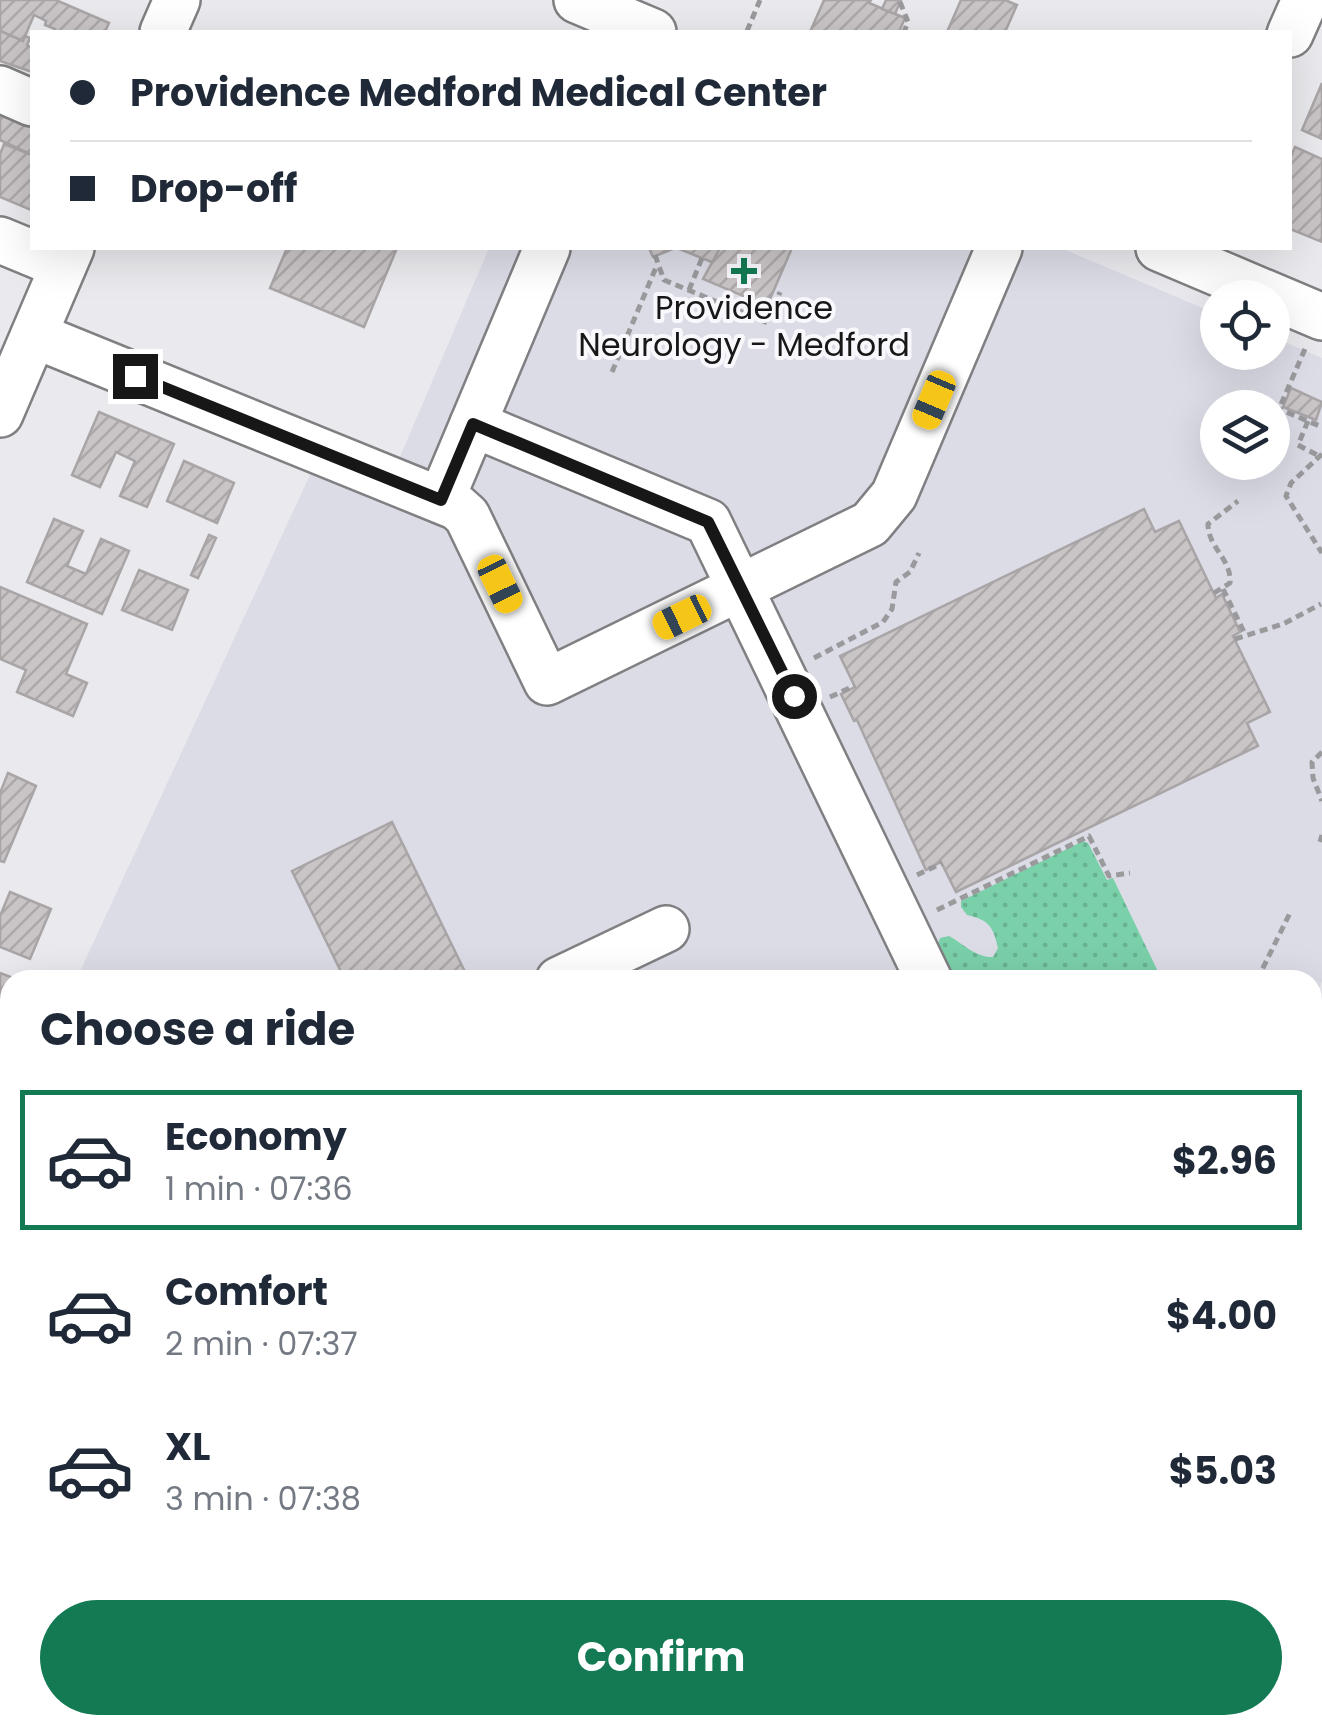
<!DOCTYPE html>
<html lang="en">
<head>
<meta charset="utf-8">
<style>
  :root { --surface:#fff; --page:#f6f6f7; --text:#1f2937; --muted:#747a83; --line:#e0e1e3; --accent:#137a53 }
  body { margin:0; font-family:Poppins,sans-serif; background:var(--page); color:var(--text); height:100vh; display:flex; flex-direction:column; font-size:38px; white-space:nowrap }
  * { box-sizing:border-box; margin:0 }
  p { font-size:32px; color:var(--muted) }
  .icon { flex:none; width:55px; height:55px; fill:none; stroke:currentColor; stroke-width:2; stroke-linecap:round; stroke-linejoin:round }
  .map { position:relative; flex:1; overflow:hidden }
  .drawer { position:absolute; left:0px; top:970px; width:1322px; height:765px; display:flex; flex-direction:column; background:var(--surface); border-radius:30px 30px 0 0; box-shadow:0 10px 40px #0002 }
  .drawer>* { flex:none }
  .hud { position:absolute; left:30px; top:30px; width:1262px; height:220px; border-radius:0px; box-shadow:0 10px 40px #0002; display:grid; align-content:center; height:220px; padding:0 40px; background:var(--surface) }
  .tools { position:absolute; left:1200px; top:280px; display:grid; gap:20px }
  .tools a { display:grid; place-items:center; width:90px; height:90px; border-radius:50%; background:var(--surface); box-shadow:0 10px 40px #0002; font-size:50px }
  .end { position:absolute; width:45px; height:45px; margin:-22px; border:12px solid #171718; background:#fff; box-shadow:0 0 0 5px #fff }
  .from { border-radius:50% }
  .car { position:absolute; width:30px; height:60px; margin:-30px -15px; border-radius:12px; box-shadow:0 0 8px 2px #0007; background:linear-gradient(#f5c518 24%,#345 0 40%,#f5c518 0 76%,#345 0 86%,#f5c518 0) }
  .hud b { display:flex; align-items:center; gap:35px; height:95px; font-size:38px }
  .hud b+b { border-top:2px solid var(--line) }
  .hud i { width:25px; height:25px; background:var(--text) }
  ul { padding:0; list-style:none }
  li { display:flex; align-items:center; gap:30px; height:140px; margin:0 20px 15px; padding:0 20px; border:5px solid transparent; border-radius:0px }
  li div { flex:1 }
  li b { display:block; font-size:38px }
  li em { font-style:normal; font-weight:700 }
  li.on { border-color:var(--accent) }
  li>.icon { width:90px; height:90px; stroke-width:1.5 }
  h2 { padding:0 40px; font-size:45px; line-height:120px }
  .action { display:flex; gap:20px; margin-top:auto; padding:20px 40px }
  .action a { flex:1; height:115px; border-radius:60px; background:var(--accent); color:#fff; font-size:40px; font-weight:700; line-height:115px; text-align:center }
  .map>svg:first-child { display:block }
</style>
</head>
<body>
<div class="map">
<svg width="1322" height="1735" viewBox="0 0 1322 1735">
  <defs>
    <pattern id="grass-dots" width="8" height="8" patternUnits="userSpaceOnUse" patternTransform="scale(2.5)"><rect width="8" height="8" fill="#7ad0a9"/><path d="M2 2h.1M6 6h.1" fill="none" stroke="#69b291" stroke-width="1.8" stroke-linecap="round"/></pattern>
    <pattern id="building-hatch" width="6" height="6" patternUnits="userSpaceOnUse" patternTransform="scale(2.5)"><rect width="6" height="6" fill="#c9c4c6"/><path d="M-1 1l2-2M0 6l6-6M5 7l2-2" fill="none" stroke="#aca8a9"/></pattern>
  </defs>
  <rect width="100%" height="100%" fill="#eaeaee"/>
  <g fill="#dcdce7" fill-rule="evenodd">
    <path d="M489,248H1061L1217,314L1218,352H1272L1273,337L1322,358V981L1313,1003L1312,980H76L321,451L396,466ZM1218,408H1272V462H1218Z"/>
    <path d="M0,1122L8,1125L10,1123V1684L0,1680Z"/>
    <path d="M102,1725H984L978,1735H125Z"/>
  </g>
  <g fill="url(#grass-dots)">
    <path d="M1083,841L1088,843L1107,880L1113,878L1162,980H947L937,947L940,938L949,936C963,944 977,958 993,957L998,948C993,926 989,920 967,915L961,907V901Z"/>
    <path d="M392,1725H441L420,1735H371Z"/>
  </g>
  <g fill="url(#building-hatch)" stroke="#a9a5a7" stroke-width="2.5">
    <path d="M0,0H56L109,23L105,32H54L55,29L45,25L46,21L34,15L23,41L0,31Z"/>
    <path d="M824,0H871L869,3L905,18L899,32H810Z"/>
    <path d="M886,0H901L895,14L882,9Z"/>
    <path d="M961,0H1005L1017,5L1005,32H947Z"/>
    <path d="M0,31L23,41L25,36L30,38L27,45L32,48V72L0,61Z"/>
    <path d="M1322,83V139L1302,130Z"/>
    <path d="M0,109L3,113L32,126V155L0,140Z"/>
    <path d="M4,144L32,155L31,210L0,197V154Z"/>
    <path d="M1295,147L1322,159V242L1290,229V159Z"/>
    <path d="M287,248H397L364,327L270,288Z"/>
    <path d="M649,248H675L653,257Z"/>
    <path d="M677,248H720L714,263Z"/>
    <path d="M720,248H792L767,306L703,279Z"/>
    <path d="M1291,388L1322,402L1316,420L1283,407Z"/>
    <path d="M99,412L174,444L147,507L120,496L135,461L116,452L100,487L72,475Z"/>
    <path d="M184,461L234,483L217,523L167,501Z"/>
    <path d="M1144,509L1155,532L1179,521L1216,598L1222,594L1240,632L1233,636L1270,712L1247,723L1258,746L956,892L941,862L926,870L857,720L854,721L841,694L855,687L840,656Z"/>
    <path d="M54,519L83,531L67,566L86,574L101,539L129,551L102,614L27,582Z"/>
    <path d="M209,535L216,538L198,578L191,575Z"/>
    <path d="M139,570L188,590L172,630L122,610Z"/>
    <path d="M0,587L87,624L66,674L87,683L73,716L17,692L26,670L0,659Z"/>
    <path d="M8,773L36,786L4,862L0,861V793Z"/>
    <path d="M392,822L467,976L460,980H345L292,871Z"/>
    <path d="M10,892L51,909L30,959L0,947V916Z"/>
    <path d="M0,973L16,979L10,980V993L0,1017Z"/>
    <path d="M1322,1357V1433L1312,1429V1368L1317,1370Z"/>
    <path d="M1312,1469L1322,1473V1499L1312,1521Z"/>
    <path d="M162,1725H216L219,1731L205,1734L203,1729L190,1735H180L177,1730L167,1735Z"/>
    <path d="M1133,1725H1196L1198,1729L1219,1735H1125Z"/>
  </g>
  <g fill="none" stroke-linecap="round" stroke-linejoin="round">
    <defs>
      <g id="minor">
        <path d="M577,0L653,32"/>
        <path d="M163,32L177,0"/>
        <path d="M1290,34L1305,0"/>
        <path d="M0,89L32,103"/>
        <path d="M0,240L63,266"/>
        <path d="M1159,248L1322,317"/>
        <path d="M34,335L457,507L467,516L547,682L870,524L894,495L999,248"/>
        <path d="M0,414L71,248"/>
        <path d="M473,424L708,522L929,980"/>
        <path d="M441,500L547,248"/>
        <path d="M559,980L666,929"/>
        <path d="M0,1086L10,1090"/>
        <path d="M0,1616L10,1605"/>
        <path d="M1312,1639L1322,1643"/>
      </g>
      <g id="major">
        <path d="M1312,1127L1322,1105"/>
        <path d="M1012,1735L1017,1725"/>
        <path d="M1072,1735L1076,1725"/>
      </g>
    </defs>
    <use href="#minor" stroke="#808083" stroke-width="50"/>
    <use href="#major" stroke="#808083" stroke-width="60"/>
    <g stroke="#9a9a9d" stroke-width="5" stroke-dasharray="8 5" stroke-linecap="butt">
      <path d="M900,2L908,22L904,32"/>
      <path d="M747,31L760,0"/>
      <path d="M655,255L664,280L768,323L780,292"/>
      <path d="M689,290L702,258"/>
      <path d="M612,372L657,265"/>
      <path d="M1272,412L1279,409L1305,349"/>
      <path d="M1308,421L1298,445L1321,457"/>
      <path d="M1272,425L1279,409L1322,427"/>
      <path d="M1322,454L1291,483L1286,496L1322,553"/>
      <path d="M1256,466L1257,462"/>
      <path d="M1223,589L1245,634"/>
      <path d="M1214,593L1230,583C1232,559 1208,548 1208,524L1238,501"/>
      <path d="M1235,639L1283,624L1321,604"/>
      <path d="M814,658L883,622L892,609L896,582L910,572L919,553"/>
      <path d="M830,697L854,686"/>
      <path d="M1322,752L1312,762L1313,778L1322,801"/>
      <path d="M1320,842L1322,835"/>
      <path d="M917,875L942,863"/>
      <path d="M937,910L1089,836L1109,876L1130,873"/>
      <path d="M1257,980L1291,911"/>
      <path d="M0,1662L10,1661"/>
      <path d="M689,1725L694,1735"/>
      <path d="M547,1731L549,1735"/>
      <path d="M657,1735L677,1725"/>
    </g>
    <use href="#minor" stroke="#fff" stroke-width="45"/>
    <use href="#major" stroke="#fff" stroke-width="55"/>
  </g>
  <g fill="none" stroke-linecap="round" stroke-linejoin="round">
    <path stroke="#171718" stroke-width="12" d="M135,376L441,500L473,424L708,522L794,696"/>
  </g>
  <path fill="#137a53" stroke="#f8f8fc" stroke-width="4" d="M739 256h10v10h10v10h-10v10h-10v-10h-10v-10h10z"/>
  <g text-anchor="middle" stroke-width="8" stroke-linejoin="round" paint-order="stroke">
    <g font-size="32" fill="#171718" stroke="#f8f8fc">
      <text x="744" y="319">Providence<tspan x="744" dy="37">Neurology - Medford</tspan></text>
    </g>
  </g>
</svg>
<div class="tools">
<a><svg class="icon" aria-label="locate" viewBox="0 0 24 24"><circle cx="12" cy="12" r="6"/><path d="M12 2v4M12 18v4M2 12h4M18 12h4"/></svg></a>
<a><svg class="icon" aria-label="layers" viewBox="0 0 24 24"><path d="M12 4l9 5-9 5-9-5zM3 14l9 5 9-5"/></svg></a>
</div>
<i class="end from" style="left:794px;top:696px"></i>
<i class="end" style="left:135px;top:376px"></i>
<i class="car" style="left:934px;top:400px;rotate:203deg"></i>
<i class="car" style="left:500px;top:584px;rotate:154deg"></i>
<i class="car" style="left:682px;top:617px;rotate:244deg"></i>
<div class="hud">
<b><i class="from"></i>Providence Medford Medical Center</b>
<b><i></i>Drop-off</b>
</div>
<section class="drawer">
<h2>Choose a ride</h2>
<ul>
<li class="on"><svg class="icon" aria-label="car" viewBox="0 0 24 24"><path d="M5 17H2v-5l4-1 3-4h7l3 4 3 1v5h-3M9 17h6M6 11h13"/><circle cx="7" cy="17" r="2"/><circle cx="17" cy="17" r="2"/></svg><div><b>Economy</b><p>1 min · 07:36</p></div><em>$2.96</em></li>
<li><svg class="icon" aria-label="car" viewBox="0 0 24 24"><path d="M5 17H2v-5l4-1 3-4h7l3 4 3 1v5h-3M9 17h6M6 11h13"/><circle cx="7" cy="17" r="2"/><circle cx="17" cy="17" r="2"/></svg><div><b>Comfort</b><p>2 min · 07:37</p></div><em>$4.00</em></li>
<li><svg class="icon" aria-label="car" viewBox="0 0 24 24"><path d="M5 17H2v-5l4-1 3-4h7l3 4 3 1v5h-3M9 17h6M6 11h13"/><circle cx="7" cy="17" r="2"/><circle cx="17" cy="17" r="2"/></svg><div><b>XL</b><p>3 min · 07:38</p></div><em>$5.03</em></li>
</ul>
<div class="action"><a>Confirm</a></div>
</section>
</div>
</body>
</html>
